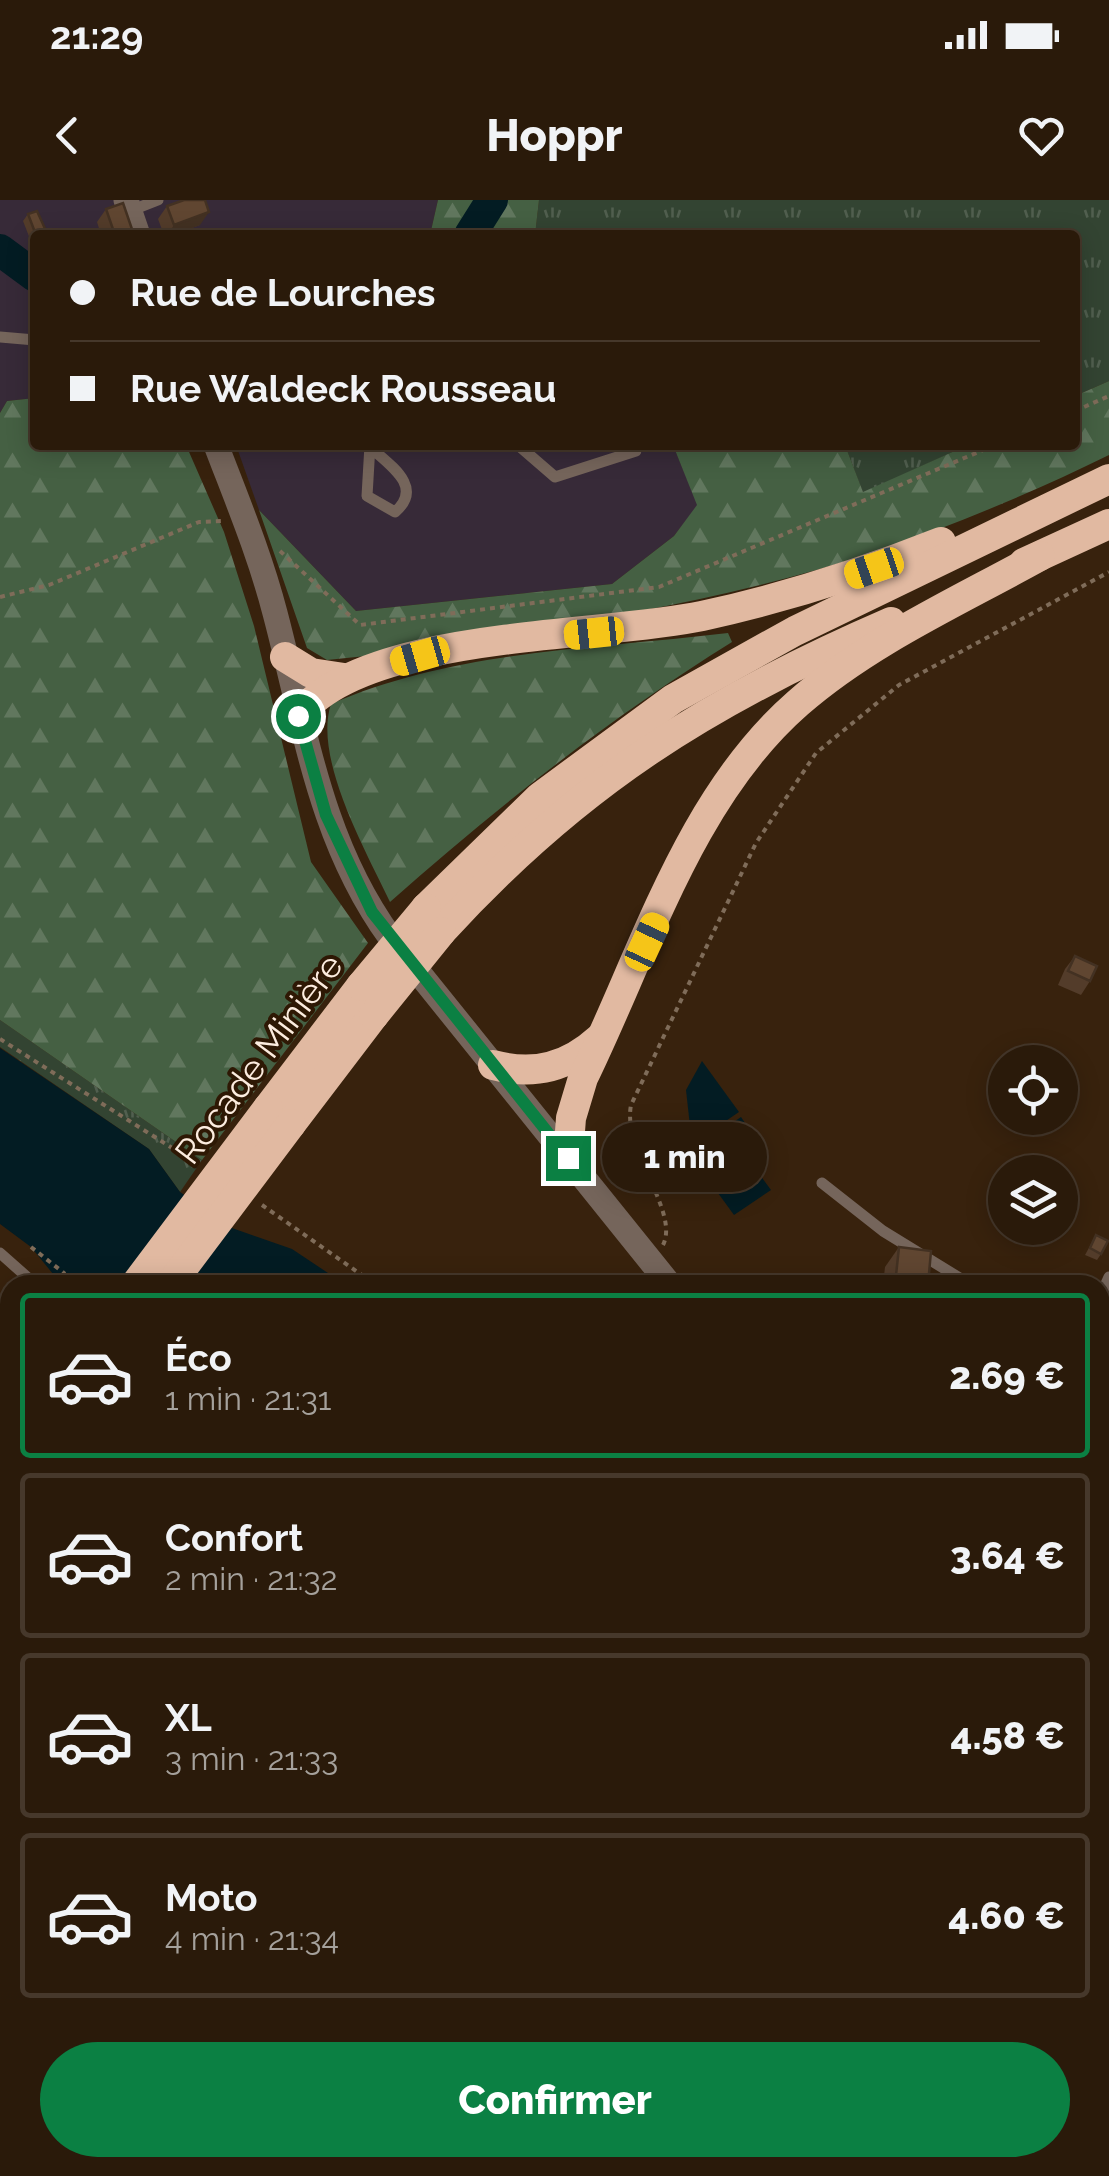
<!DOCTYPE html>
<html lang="fr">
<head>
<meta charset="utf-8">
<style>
  :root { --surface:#2a1a0a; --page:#362718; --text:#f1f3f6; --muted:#a5a19c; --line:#46382b; --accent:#0b8043 }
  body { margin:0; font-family:Raleway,sans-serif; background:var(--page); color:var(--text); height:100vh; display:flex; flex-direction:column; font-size:38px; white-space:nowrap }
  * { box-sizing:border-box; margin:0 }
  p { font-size:32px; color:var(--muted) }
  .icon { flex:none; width:55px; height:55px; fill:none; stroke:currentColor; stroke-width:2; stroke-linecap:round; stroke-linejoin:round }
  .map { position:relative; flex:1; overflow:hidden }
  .sheet { position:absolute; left:0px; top:1075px; width:1110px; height:902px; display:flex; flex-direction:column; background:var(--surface); border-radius:30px 30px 0 0; box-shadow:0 5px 25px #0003,0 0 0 2px var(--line) }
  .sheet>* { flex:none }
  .hud { position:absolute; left:30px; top:30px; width:1050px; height:220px; border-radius:10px; box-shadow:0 5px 25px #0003,0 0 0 2px var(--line); display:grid; align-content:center; height:220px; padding:0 40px; background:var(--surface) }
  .buttons { position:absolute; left:988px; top:845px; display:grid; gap:20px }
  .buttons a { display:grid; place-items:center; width:90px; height:90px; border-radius:50%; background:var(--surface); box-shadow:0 5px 25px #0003,0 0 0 2px var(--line); font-size:50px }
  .end { position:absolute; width:45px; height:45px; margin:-22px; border:12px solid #0b8043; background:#fff; box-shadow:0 0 0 5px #fff }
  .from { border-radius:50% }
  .bubble { position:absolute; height:70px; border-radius:35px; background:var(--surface); box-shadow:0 5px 25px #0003,0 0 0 2px var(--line); font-size:32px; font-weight:800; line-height:70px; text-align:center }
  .car { position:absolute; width:30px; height:60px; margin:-30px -15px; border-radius:12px; box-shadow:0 0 8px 2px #0007; background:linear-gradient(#f5c518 24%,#345 0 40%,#f5c518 0 76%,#345 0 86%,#f5c518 0) }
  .hud b { display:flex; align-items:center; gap:35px; height:95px; font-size:38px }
  .hud b+b { border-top:2px solid var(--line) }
  .hud i { width:25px; height:25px; background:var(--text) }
  ul { padding:18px 0 0; list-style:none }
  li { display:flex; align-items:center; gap:30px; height:165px; margin:0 20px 15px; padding:0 20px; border:5px solid var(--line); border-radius:10px }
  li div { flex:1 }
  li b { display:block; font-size:38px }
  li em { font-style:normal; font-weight:800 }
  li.on { border-color:var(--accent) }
  li>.icon { width:90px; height:90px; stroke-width:1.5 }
  .action { display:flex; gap:20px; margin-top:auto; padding:20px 40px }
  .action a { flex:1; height:115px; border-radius:60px; background:var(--accent); color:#fff; font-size:40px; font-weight:800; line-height:115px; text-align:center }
  .status { display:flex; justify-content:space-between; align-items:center; height:70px; padding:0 50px; background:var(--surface); direction:ltr }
  .status svg { height:28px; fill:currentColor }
  header { display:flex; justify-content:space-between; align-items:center; height:130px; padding:0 40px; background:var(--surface); font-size:45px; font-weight:800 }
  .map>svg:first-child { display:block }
</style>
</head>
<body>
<div class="status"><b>21:29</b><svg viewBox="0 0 49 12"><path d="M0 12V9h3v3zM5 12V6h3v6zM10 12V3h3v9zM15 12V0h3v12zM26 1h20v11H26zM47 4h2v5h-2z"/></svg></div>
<header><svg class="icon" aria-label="back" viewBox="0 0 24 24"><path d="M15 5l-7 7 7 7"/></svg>Hoppr<svg class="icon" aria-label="heart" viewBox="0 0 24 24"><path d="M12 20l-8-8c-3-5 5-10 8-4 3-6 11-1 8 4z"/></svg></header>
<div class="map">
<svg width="1109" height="1976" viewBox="0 0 1109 1976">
  <defs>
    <pattern id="grass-tufts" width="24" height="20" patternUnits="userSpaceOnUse" patternTransform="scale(2.5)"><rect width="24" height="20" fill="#334432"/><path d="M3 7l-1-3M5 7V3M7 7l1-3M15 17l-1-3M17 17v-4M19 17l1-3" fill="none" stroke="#515f4f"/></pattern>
    <pattern id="forest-firs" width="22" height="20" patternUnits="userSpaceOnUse" patternTransform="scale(2.5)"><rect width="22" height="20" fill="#456043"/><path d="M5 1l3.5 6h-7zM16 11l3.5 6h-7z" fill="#61775e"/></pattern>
  </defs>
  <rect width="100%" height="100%" fill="#38220d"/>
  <g fill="#372a38">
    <path d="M0,0H438L430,35H35V198L7,201L0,213Z"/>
    <path d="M236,245H673L698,305L674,336L612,384L356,411L259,310Z"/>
  </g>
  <g fill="url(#grass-tufts)">
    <path d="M539,0H1109V181L1075,196V35H535Z"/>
    <path d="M845,245H968L863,293Z"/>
    <path d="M0,820L202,960L180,992L149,949L0,847Z"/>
    <path d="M1100,1702L1109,1707V1976H730L722,1968H1100Z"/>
  </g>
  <g fill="url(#forest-firs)">
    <path d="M438,0H539L535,35H430Z"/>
    <path d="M1109,181V255C999,309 879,356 760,385C637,416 510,432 385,454L327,460L307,448L259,310L356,411L612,384L674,336L697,305L673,245H845L863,292L968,245H1075V196Z"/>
    <path d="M35,198V245H186L224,332L254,426L311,662L368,743L202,960L0,820V213L7,201Z"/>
    <path d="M728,433L732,442C610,518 498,606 390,702C366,651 313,558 331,504C456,450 595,449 728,433Z"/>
  </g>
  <g fill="#031c23">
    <path d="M0,848L149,949L180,992L232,1028L292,1049L346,1085H62L31,1047L0,1024Z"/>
    <path d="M702,861L739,912L692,944L686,890Z"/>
    <path d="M741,917L765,953L717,985L694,949Z"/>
    <path d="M755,968L771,990L734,1015L718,993Z"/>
    <path d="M1100,1575L1109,1577V1707L1100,1702Z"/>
  </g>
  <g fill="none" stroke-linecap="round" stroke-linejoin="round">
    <g stroke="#031c23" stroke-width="32">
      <path d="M470,35L492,0"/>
      <path d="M0,50L35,76"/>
      <path d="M787,1976V1968"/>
    </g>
    <g stroke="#7f6c59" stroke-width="4" stroke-dasharray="5 5" stroke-linecap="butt">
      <path d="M1075,211L1109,196"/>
      <path d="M280,351L360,425L659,387L995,245"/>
      <path d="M0,397L49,385L199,322L221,321"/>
      <path d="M0,839L199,965"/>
      <path d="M262,1005L376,1085"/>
      <path d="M663,1045C680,1011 622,951 631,905L756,643L816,553L899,485L1109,372"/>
      <path d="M31,1047L64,1073L66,1085"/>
      <path d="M1100,1564L1109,1565"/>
    </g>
    <g stroke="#75655b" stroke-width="11">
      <path d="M130,11L158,0"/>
      <path d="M0,137L35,140"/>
      <path d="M370,245L367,296L395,312C424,287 391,266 370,247"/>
      <path d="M518,245L555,277L636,251"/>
      <path d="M822,983L883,1031L971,1085"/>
      <path d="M0,1053L36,1085"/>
      <path d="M1100,1097L1109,1077"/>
      <path d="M1100,1240L1109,1241"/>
      <path d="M1100,1712L1109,1716"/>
      <path d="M603,1968L610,1976"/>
      <path d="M417,1976L418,1968"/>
    </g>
    <path stroke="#75655b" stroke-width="22" d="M0,1620L10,1584"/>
    <g stroke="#75655b" stroke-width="25">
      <path d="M126,0L138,35"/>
      <path d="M216,245C237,300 260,355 275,413C305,526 319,639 390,737L670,1085"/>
      <path d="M0,1887H10"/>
      <path d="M351,1968L366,1976"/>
      <path d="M83,1976L86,1968"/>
      <path d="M755,1976L764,1968"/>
    </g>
    <g stroke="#e1b9a1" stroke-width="30">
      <path d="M1024,363L1109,324"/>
      <path d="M285,457L311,473L344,478"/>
      <path d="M298,516C363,431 599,438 702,416C784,398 863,373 941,342"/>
      <path d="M426,708L540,597L673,499L795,431L1109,279"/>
      <path d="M441,732C576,584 708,501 891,422"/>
      <path d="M493,865C535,876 568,867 600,838"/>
      <path d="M268,908L361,786"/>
      <path d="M291,924L374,815"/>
      <path d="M568,958L571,918L583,878C645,751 689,598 798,503C869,441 959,401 1040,356"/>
      <path d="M0,1265L10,1252"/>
      <path d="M0,1313L10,1300"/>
    </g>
    <g stroke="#e1b9a1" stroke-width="30">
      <path d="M361,786L426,708"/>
      <path d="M374,815L441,732"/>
      <path d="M135,1085L268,908"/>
      <path d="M170,1085L291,924"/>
    </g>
  </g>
  <g fill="#533c2a">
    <path d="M167,6L200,25L173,35H164L158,19Z"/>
    <path d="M106,9L134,35H101L97,22Z"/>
    <path d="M28,14L47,33L45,35H35V42L32,44L23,21Z"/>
    <path d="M1075,756L1090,781L1081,795L1058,785L1065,769Z"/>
    <path d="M1096,1035L1101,1054L1097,1060L1085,1055Z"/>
    <path d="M899,1047L928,1085H883L885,1067Z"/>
    <path d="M1109,1191V1207L1102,1204Z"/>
    <path d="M5,1393L10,1420V1534L8,1536L0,1534V1400Z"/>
    <path d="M1100,1438L1109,1443V1472L1100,1468Z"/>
    <path d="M10,1626V1752L0,1750V1662Z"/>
    <path d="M9,1773L10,1874H0V1786Z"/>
    <path d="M181,1968H208L205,1976H184L187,1970Z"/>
    <path d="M218,1968H245L239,1976H215Z"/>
    <path d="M251,1968H342L339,1975L341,1976H247Z"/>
    <path d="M552,1968H587L582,1976H556Z"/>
  </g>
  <g fill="#433122">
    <path d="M209,12L200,25L173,35H167L174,25Z"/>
    <path d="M3,1424L10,1426V1437L7,1441L0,1439V1429Z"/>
    <path d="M0,1448L10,1451V1461L6,1466L0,1464Z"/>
    <path d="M0,1506L10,1509V1525L0,1522Z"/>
    <path d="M0,1526L10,1529L8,1536L0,1534Z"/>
    <path d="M0,1734L10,1736V1752L0,1750Z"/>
    <rect x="0" y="1861" width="10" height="13"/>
    <rect x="0" y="1916" width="10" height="13"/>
    <path d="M12,1968H40L36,1973L10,1970Z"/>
    <path d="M108,1968L128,1976H102Z"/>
    <path d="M239,1968H245L239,1976H235Z"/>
    <path d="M587,1968L582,1976H571V1975Z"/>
    <path d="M702,1968H706L700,1976H692Z"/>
  </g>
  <g fill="#604631" stroke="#433122" stroke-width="2.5">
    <path d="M184,0H205L209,12L174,25L167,6Z"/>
    <path d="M123,3L134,35H115L106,9Z"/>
    <path d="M37,11L47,33L42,35H36L28,14Z"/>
    <path d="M1075,756L1097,766L1090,781L1068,771Z"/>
    <path d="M1096,1035L1108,1041L1101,1054L1090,1048Z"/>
    <path d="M899,1047L931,1051L928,1085H895Z"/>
    <path d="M5,1393L10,1395L9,1419L0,1417V1402Z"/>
    <path d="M5,1418L10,1419V1426L3,1424Z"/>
    <path d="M1100,1438L1109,1443V1454L1100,1450Z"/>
    <path d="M0,1440L10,1442V1451L0,1448Z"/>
    <path d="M3,1462L10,1464V1485L0,1481V1470Z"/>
    <path d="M10,1487V1509L0,1506V1491L8,1493Z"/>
    <path d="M0,1514L10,1517V1529L0,1526Z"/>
    <path d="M0,1543L10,1546L8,1554L10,1555V1559L0,1556Z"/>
    <path d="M0,1556L10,1559V1577L5,1596L0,1595Z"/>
    <path d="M10,1646V1736L0,1734V1683Z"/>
    <path d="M0,1761L6,1763L0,1784Z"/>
    <path d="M9,1773L10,1861H0V1813Z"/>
    <rect x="0" y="1888" width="10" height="28"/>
    <path d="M44,1968H79L76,1976H36V1972H44Z"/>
    <path d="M108,1968H146L149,1969L150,1968H161L157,1976H128Z"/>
    <path d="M192,1968H208L205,1976H188Z"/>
    <path d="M222,1968H240L238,1972L231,1970L229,1975L220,1972Z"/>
    <path d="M254,1968H266L263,1976L252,1973Z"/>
    <path d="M266,1968H277L273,1976H263Z"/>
    <path d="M279,1968H304L300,1976H280L276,1974Z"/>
    <path d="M306,1968H343L339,1976H302Z"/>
    <path d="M470,1968H476L482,1976H461Z"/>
    <path d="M524,1968H544L530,1976H518L515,1971Z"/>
    <path d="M547,1968L553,1976H544L541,1971Z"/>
    <path d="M568,1968H587L571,1975Z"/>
    <path d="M665,1968H702L692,1976H667L662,1970Z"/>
  </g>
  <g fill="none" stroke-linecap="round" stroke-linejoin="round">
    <path stroke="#0b8043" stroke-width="12" d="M298,516L326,615L372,712L568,958"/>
  </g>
  <g text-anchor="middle" stroke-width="8" stroke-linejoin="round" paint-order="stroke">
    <g font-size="35" fill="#fcecdf" stroke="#2e1804">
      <text transform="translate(259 859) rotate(-53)" y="12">Rocade Minière</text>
    </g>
  </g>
</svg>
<div class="buttons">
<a><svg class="icon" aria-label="locate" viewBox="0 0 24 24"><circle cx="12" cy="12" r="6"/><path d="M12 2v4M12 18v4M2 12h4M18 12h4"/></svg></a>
<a><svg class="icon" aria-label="layers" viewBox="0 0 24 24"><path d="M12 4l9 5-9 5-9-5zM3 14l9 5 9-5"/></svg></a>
</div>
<i class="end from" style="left:298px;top:516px"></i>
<i class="end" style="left:568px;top:958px"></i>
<div class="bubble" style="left:602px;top:922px;width:165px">1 min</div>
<i class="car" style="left:874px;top:368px;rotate:251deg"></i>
<i class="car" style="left:594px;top:433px;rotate:264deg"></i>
<i class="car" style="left:420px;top:456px;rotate:254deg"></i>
<i class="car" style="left:647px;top:742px;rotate:25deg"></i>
<div class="hud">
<b><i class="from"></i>Rue de Lourches</b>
<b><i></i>Rue Waldeck Rousseau</b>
</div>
<section class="sheet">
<ul>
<li class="on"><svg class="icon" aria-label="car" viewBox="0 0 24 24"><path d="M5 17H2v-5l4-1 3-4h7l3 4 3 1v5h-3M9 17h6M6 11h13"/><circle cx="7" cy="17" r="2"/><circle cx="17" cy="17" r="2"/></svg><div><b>Éco</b><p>1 min · 21:31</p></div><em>2.69 €</em></li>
<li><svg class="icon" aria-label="car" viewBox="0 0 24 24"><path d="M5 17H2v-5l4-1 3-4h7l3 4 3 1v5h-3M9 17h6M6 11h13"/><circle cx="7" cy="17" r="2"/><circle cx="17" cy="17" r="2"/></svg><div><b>Confort</b><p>2 min · 21:32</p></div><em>3.64 €</em></li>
<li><svg class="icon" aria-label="car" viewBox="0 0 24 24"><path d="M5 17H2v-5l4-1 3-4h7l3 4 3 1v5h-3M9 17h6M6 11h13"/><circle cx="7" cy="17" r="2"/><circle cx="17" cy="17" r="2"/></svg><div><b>XL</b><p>3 min · 21:33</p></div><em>4.58 €</em></li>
<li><svg class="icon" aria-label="car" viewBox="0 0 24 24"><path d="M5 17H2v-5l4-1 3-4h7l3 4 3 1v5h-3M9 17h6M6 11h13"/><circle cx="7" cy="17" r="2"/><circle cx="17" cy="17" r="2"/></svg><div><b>Moto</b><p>4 min · 21:34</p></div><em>4.60 €</em></li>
</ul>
<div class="action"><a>Confirmer</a></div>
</section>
</div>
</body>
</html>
